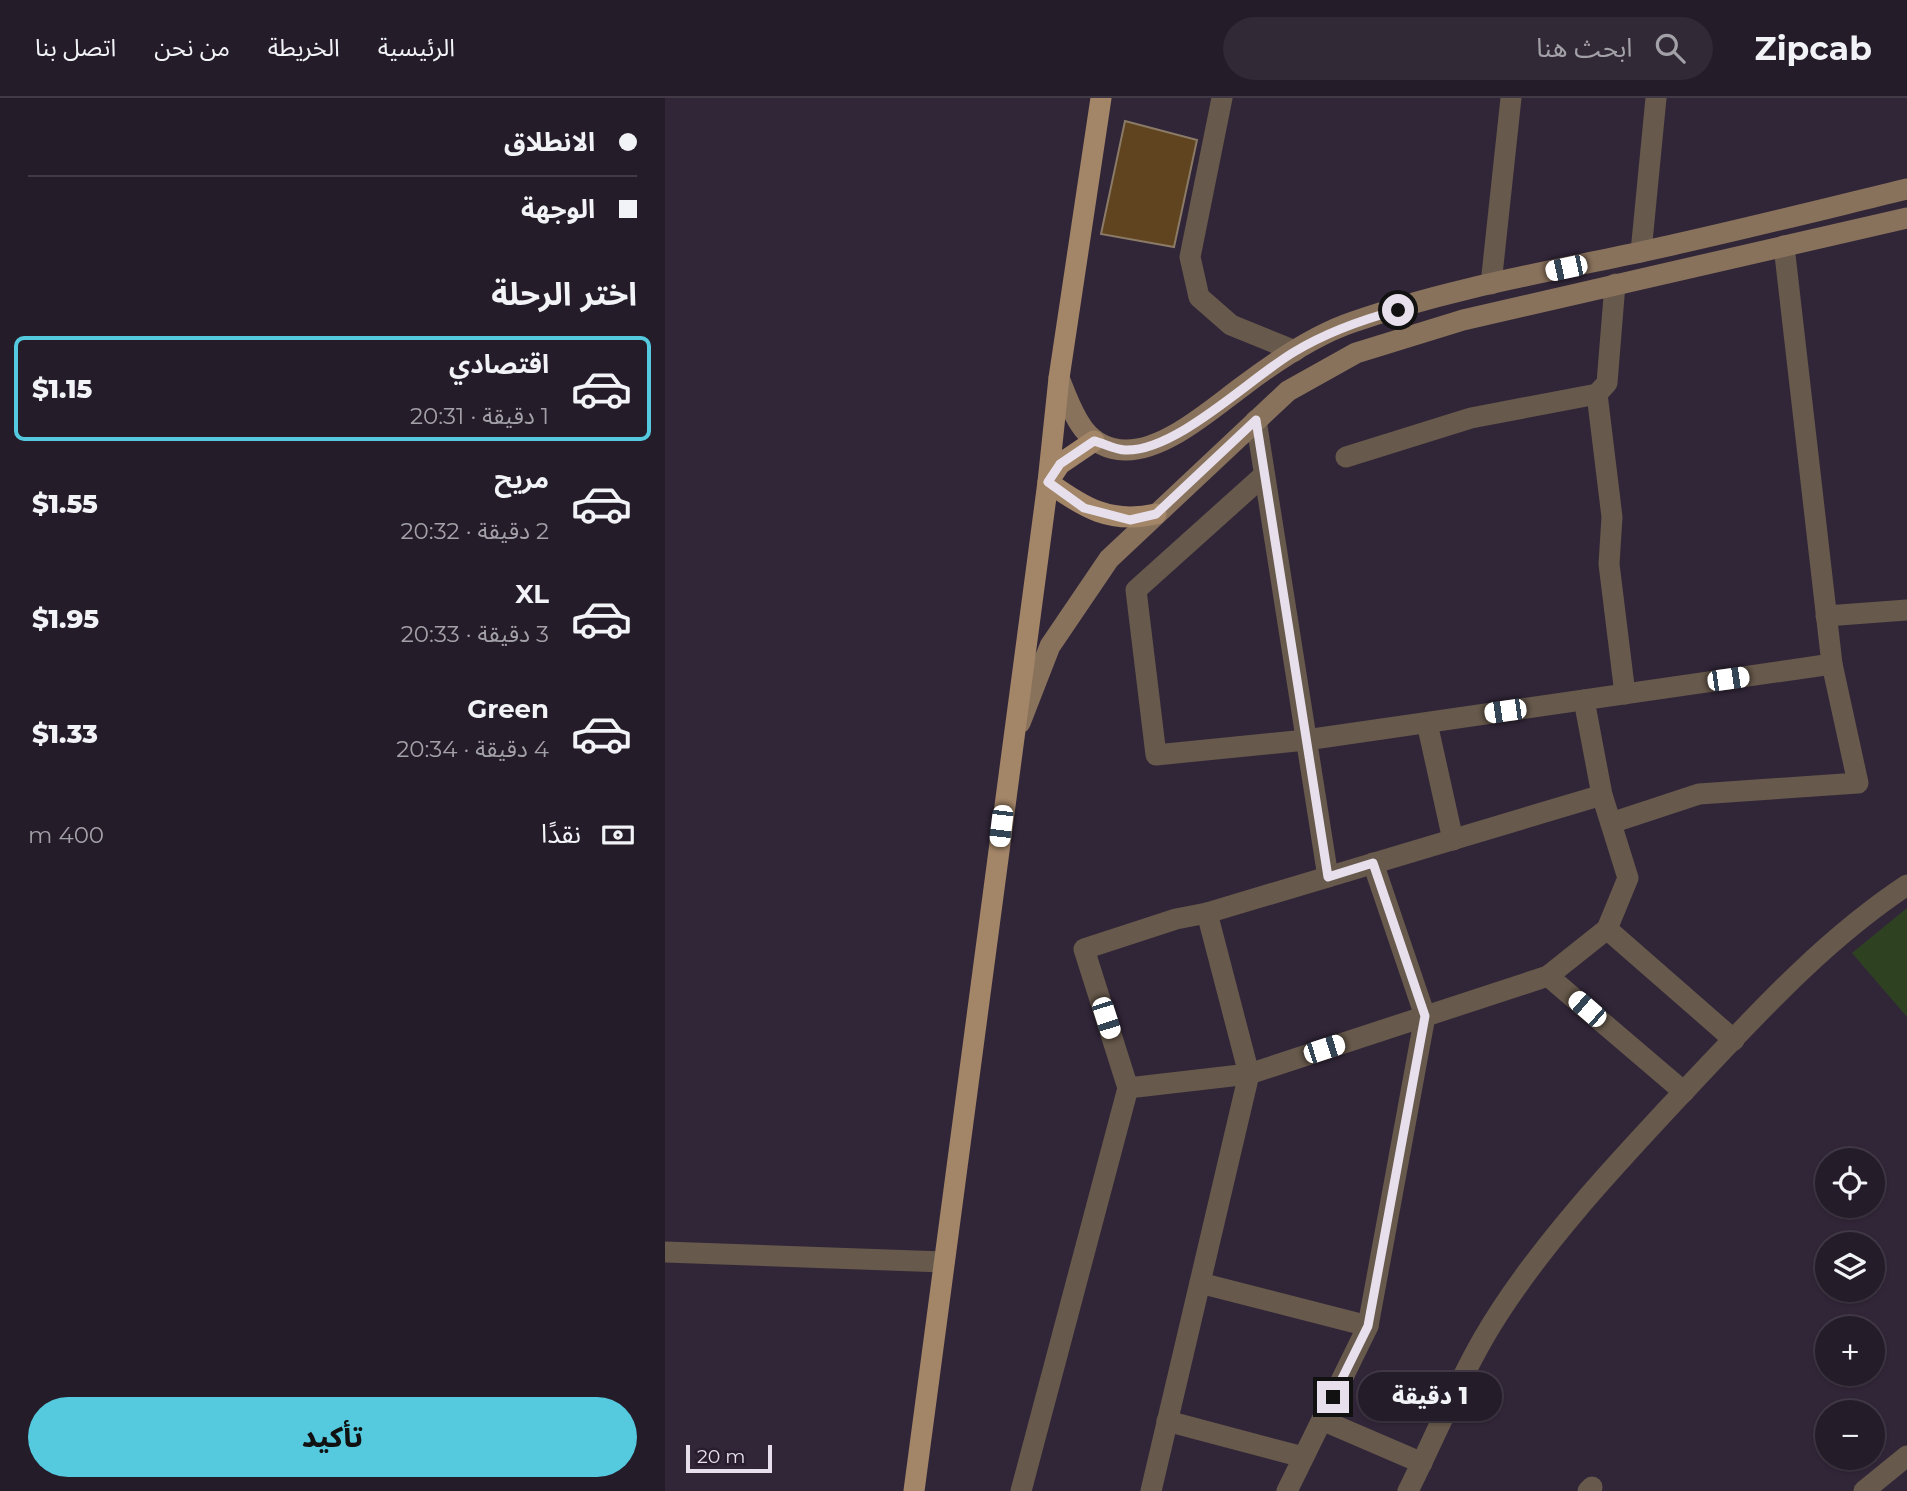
<!DOCTYPE html>
<html lang="ar">
<head>
<meta charset="utf-8">
<style>
  :root { --surface:#251c2a; --page:#312936; --text:#f1f3f6; --muted:#a3a1a8; --line:#423a47; --accent:#55cadf }
  body { margin:0; font-family:Montserrat,"Noto Sans Arabic",sans-serif; background:var(--page); color:var(--text); direction:rtl; height:100vh; display:flex; flex-direction:column; font-size:26px; white-space:nowrap }
  * { box-sizing:border-box; margin:0 }
  p { font-size:23px; color:var(--muted) }
  .icon { flex:none; width:38px; height:38px; fill:none; stroke:currentColor; stroke-width:2; stroke-linecap:round; stroke-linejoin:round }
  .map { position:relative; flex:1; overflow:hidden; direction:ltr }
  .sheet { display:flex; flex-direction:column; background:var(--surface); width:665px }
  .sheet>* { flex:none }
  .guide { display:grid; align-content:center; height:154px; padding:0 28px; background:var(--surface) }
  .buttons { position:absolute; left:1150px; top:1050px; display:grid; gap:14px }
  .buttons a { display:grid; place-items:center; width:70px; height:70px; border-radius:50%; background:var(--surface); box-shadow:0 2px 5px #0004,0 0 0 2px var(--line); font-size:35px }
  .scale { position:absolute; left:21px; bottom:18px; width:86px; box-sizing:border-box; padding-left:7px; border:4px solid #e7e0ec; border-top:0; font-size:19px; line-height:24px; white-space:nowrap; color:#e7e0ec; -webkit-text-stroke:5px #271d2e; paint-order:stroke }
  .end { position:absolute; width:32px; height:32px; margin:-16px; border:9px solid #e7e0ec; background:#111; box-shadow:0 0 0 4px #111 }
  .from { border-radius:50% }
  .bubble { position:absolute; height:49px; border-radius:24px; background:var(--surface); box-shadow:0 2px 5px #0004,0 0 0 2px var(--line); font-size:23px; font-weight:800; line-height:49px; text-align:center; direction:rtl }
  .car { position:absolute; width:21px; height:42px; margin:-21px -10px; border-radius:9px; box-shadow:0 0 5px 2px #0007; background:linear-gradient(#fff 24%,#345 0 40%,#fff 0 76%,#345 0 86%,#fff 0) }
  .guide b { display:flex; align-items:center; gap:24px; height:66px; font-size:26px }
  .guide b+b { border-top:2px solid var(--line) }
  .guide i { width:18px; height:18px; background:var(--text) }
  ul { padding:0; list-style:none }
  li { display:flex; align-items:center; gap:21px; height:105px; margin:0 14px 10px; padding:0 14px; border:4px solid transparent; border-radius:10px }
  li div { flex:1 }
  li b { display:block; font-size:26px }
  li em { font-style:normal; font-weight:800 }
  li.selected { border-color:var(--accent) }
  li>.icon { width:63px; height:63px; stroke-width:1.5 }
  h2 { padding:0 28px; font-size:32px; line-height:84px }
  .pay { display:flex; align-items:center; gap:18px; height:77px; padding:0 28px; font-size:26px }
  .pay p { margin-inline-start:auto }
  .primary-button { display:flex; gap:14px; margin-top:auto; padding:14px 28px }
  .primary-button a { flex:1; height:80px; border-radius:42px; background:var(--accent); color:#111; font-size:28px; font-weight:800; line-height:80px; text-align:center }
  header { display:flex; align-items:center; gap:42px; box-sizing:border-box; height:98px; padding:0 35px; background:var(--surface); border-bottom:2px solid var(--line) }
  header strong { font-size:33px }
  nav { display:flex; gap:38px; margin-inline-start:auto; font-size:24px }
  .search { width:490px; height:63px; background:var(--page); display:flex; align-items:center; gap:18px; box-sizing:border-box; padding:0 24px; border-radius:38px; color:var(--muted); font-size:26px }
  main { display:flex; flex:1; min-height:0 }
  .map>svg:first-child { display:block }
</style>
</head>
<body>
<header>
<strong>Zipcab</strong>
<div class="search"><svg class="icon" aria-label="search" viewBox="0 0 24 24"><circle cx="10" cy="10" r="6"/><path d="M15 15l6 6"/></svg>ابحث هنا</div>
<nav><a>الرئيسية</a><a>الخريطة</a><a>من نحن</a><a>اتصل بنا</a></nav>
</header>
<main>
<div class="map">
<svg width="1242" height="1393" viewBox="0 0 1242 1393">
  <rect width="100%" height="100%" fill="#312638"/>
  <path fill="#2e4222" d="M1242,810V919L1187,855Z"/>
  <path fill="#5f441f" stroke="#8a7a66" stroke-width="2" d="M460,23L532,42L509,149L436,136Z"/>
  <g fill="none" stroke-linecap="round" stroke-linejoin="round">
    <g stroke="#67594b" stroke-width="21">
      <path d="M557,0L525,159L534,199L566,227L630,253"/>
      <path d="M976,154L991,0"/>
      <path d="M826,186L846,0"/>
      <path d="M932,296L947,419L944,466L960,596"/>
      <path d="M591,322L663,779"/>
      <path d="M681,359L806,320L932,296L942,285L950,186"/>
      <path d="M599,377L471,492L491,657L641,642L1167,566L1119,148"/>
      <path d="M1161,518L1242,512"/>
      <path d="M919,602L937,697"/>
      <path d="M762,625L788,742"/>
      <path d="M946,725L1034,696L1193,685L1167,566"/>
      <path d="M942,831L1069,942"/>
      <path d="M883,878L1019,994"/>
      <path d="M0,1154L279,1164"/>
      <path d="M535,1185L703,1228"/>
      <path d="M657,1322L757,1365"/>
      <path d="M502,1323L638,1359"/>
      <path d="M356,1393L463,990L419,851L511,821L542,815L937,697L963,780L942,831L883,878L584,976L463,990"/>
      <path d="M486,1393L584,976L542,815"/>
      <path d="M622,1393L703,1228L760,918L708,765"/>
      <path d="M743,1393C768,1343 790,1290 818,1241C870,1151 954,1063 1025,987C1093,915 1159,842 1242,787"/>
      <path d="M923,1393L927,1389"/>
      <path d="M1199,1393L1242,1358"/>
    </g>
    <g stroke="#89725c" stroke-width="21">
      <path d="M394,280C407,312 418,351 460,352C500,353 548,310 578,288C611,263 649,237 688,224C782,191 882,174 980,153C1068,134 1155,112 1242,91"/>
      <path d="M355,625L385,548L444,461L623,293L691,255L798,222L1242,120"/>
    </g>
    <g stroke="#a38568" stroke-width="21">
      <path d="M429,343L395,366L383,384C419,410 445,426 491,416"/>
      <path d="M249,1393L383,384L394,280L436,0"/>
    </g>
  </g>
  <g fill="none" stroke-linecap="round" stroke-linejoin="round">
    <path stroke="#e7e0ec" stroke-width="9" d="M668,1299L703,1228L760,918L708,765L663,779L591,322L491,416L465,422L419,410L383,384L395,366L429,343C438,345 450,352 460,352C511,354 585,280 629,254C662,234 696,222 733,212"/>
  </g>
</svg>
<div class="buttons">
<a><svg class="icon" aria-label="locate" viewBox="0 0 24 24"><circle cx="12" cy="12" r="6"/><path d="M12 2v4M12 18v4M2 12h4M18 12h4"/></svg></a>
<a><svg class="icon" aria-label="layers" viewBox="0 0 24 24"><path d="M12 4l9 5-9 5-9-5zM3 14l9 5 9-5"/></svg></a>
<a>+</a>
<a>−</a>
</div>
<div class="scale">20 m</div>
<i class="end from" style="left:733px;top:212px"></i>
<i class="end" style="left:668px;top:1299px"></i>
<div class="bubble" style="left:693px;top:1274px;width:144px">1 دقيقة</div>
<i class="car" style="left:901px;top:170px;rotate:258deg"></i>
<i class="car" style="left:1063px;top:581px;rotate:82deg"></i>
<i class="car" style="left:840px;top:613px;rotate:262deg"></i>
<i class="car" style="left:336px;top:728px;rotate:187deg"></i>
<i class="car" style="left:922px;top:911px;rotate:311deg"></i>
<i class="car" style="left:441px;top:920px;rotate:162deg"></i>
<i class="car" style="left:659px;top:951px;rotate:72deg"></i>
</div>
<section class="sheet">
<div class="guide">
<b><i class="from"></i>الانطلاق</b>
<b><i></i>الوجهة</b>
</div>
<h2>اختر الرحلة</h2>
<ul>
<li class="selected"><svg class="icon" aria-label="car" viewBox="0 0 24 24"><path d="M5 17H2v-5l4-1 3-4h7l3 4 3 1v5h-3M9 17h6M6 11h13"/><circle cx="7" cy="17" r="2"/><circle cx="17" cy="17" r="2"/></svg><div><b>اقتصادي</b><p>1 دقيقة · 20:31</p></div><em>$1.15</em></li>
<li><svg class="icon" aria-label="car" viewBox="0 0 24 24"><path d="M5 17H2v-5l4-1 3-4h7l3 4 3 1v5h-3M9 17h6M6 11h13"/><circle cx="7" cy="17" r="2"/><circle cx="17" cy="17" r="2"/></svg><div><b>مريح</b><p>2 دقيقة · 20:32</p></div><em>$1.55</em></li>
<li><svg class="icon" aria-label="car" viewBox="0 0 24 24"><path d="M5 17H2v-5l4-1 3-4h7l3 4 3 1v5h-3M9 17h6M6 11h13"/><circle cx="7" cy="17" r="2"/><circle cx="17" cy="17" r="2"/></svg><div><b>XL</b><p>3 دقيقة · 20:33</p></div><em>$1.95</em></li>
<li><svg class="icon" aria-label="car" viewBox="0 0 24 24"><path d="M5 17H2v-5l4-1 3-4h7l3 4 3 1v5h-3M9 17h6M6 11h13"/><circle cx="7" cy="17" r="2"/><circle cx="17" cy="17" r="2"/></svg><div><b>Green</b><p>4 دقيقة · 20:34</p></div><em>$1.33</em></li>
</ul>
<div class="pay"><svg class="icon" aria-label="cash" viewBox="0 0 24 24"><path d="M3 7h18v10H3z"/><circle cx="12" cy="12" r="2"/></svg>نقدًا<p>400 m</p></div>
<div class="primary-button"><a>تأكيد</a></div>
</section>
</main>
</body>
</html>
